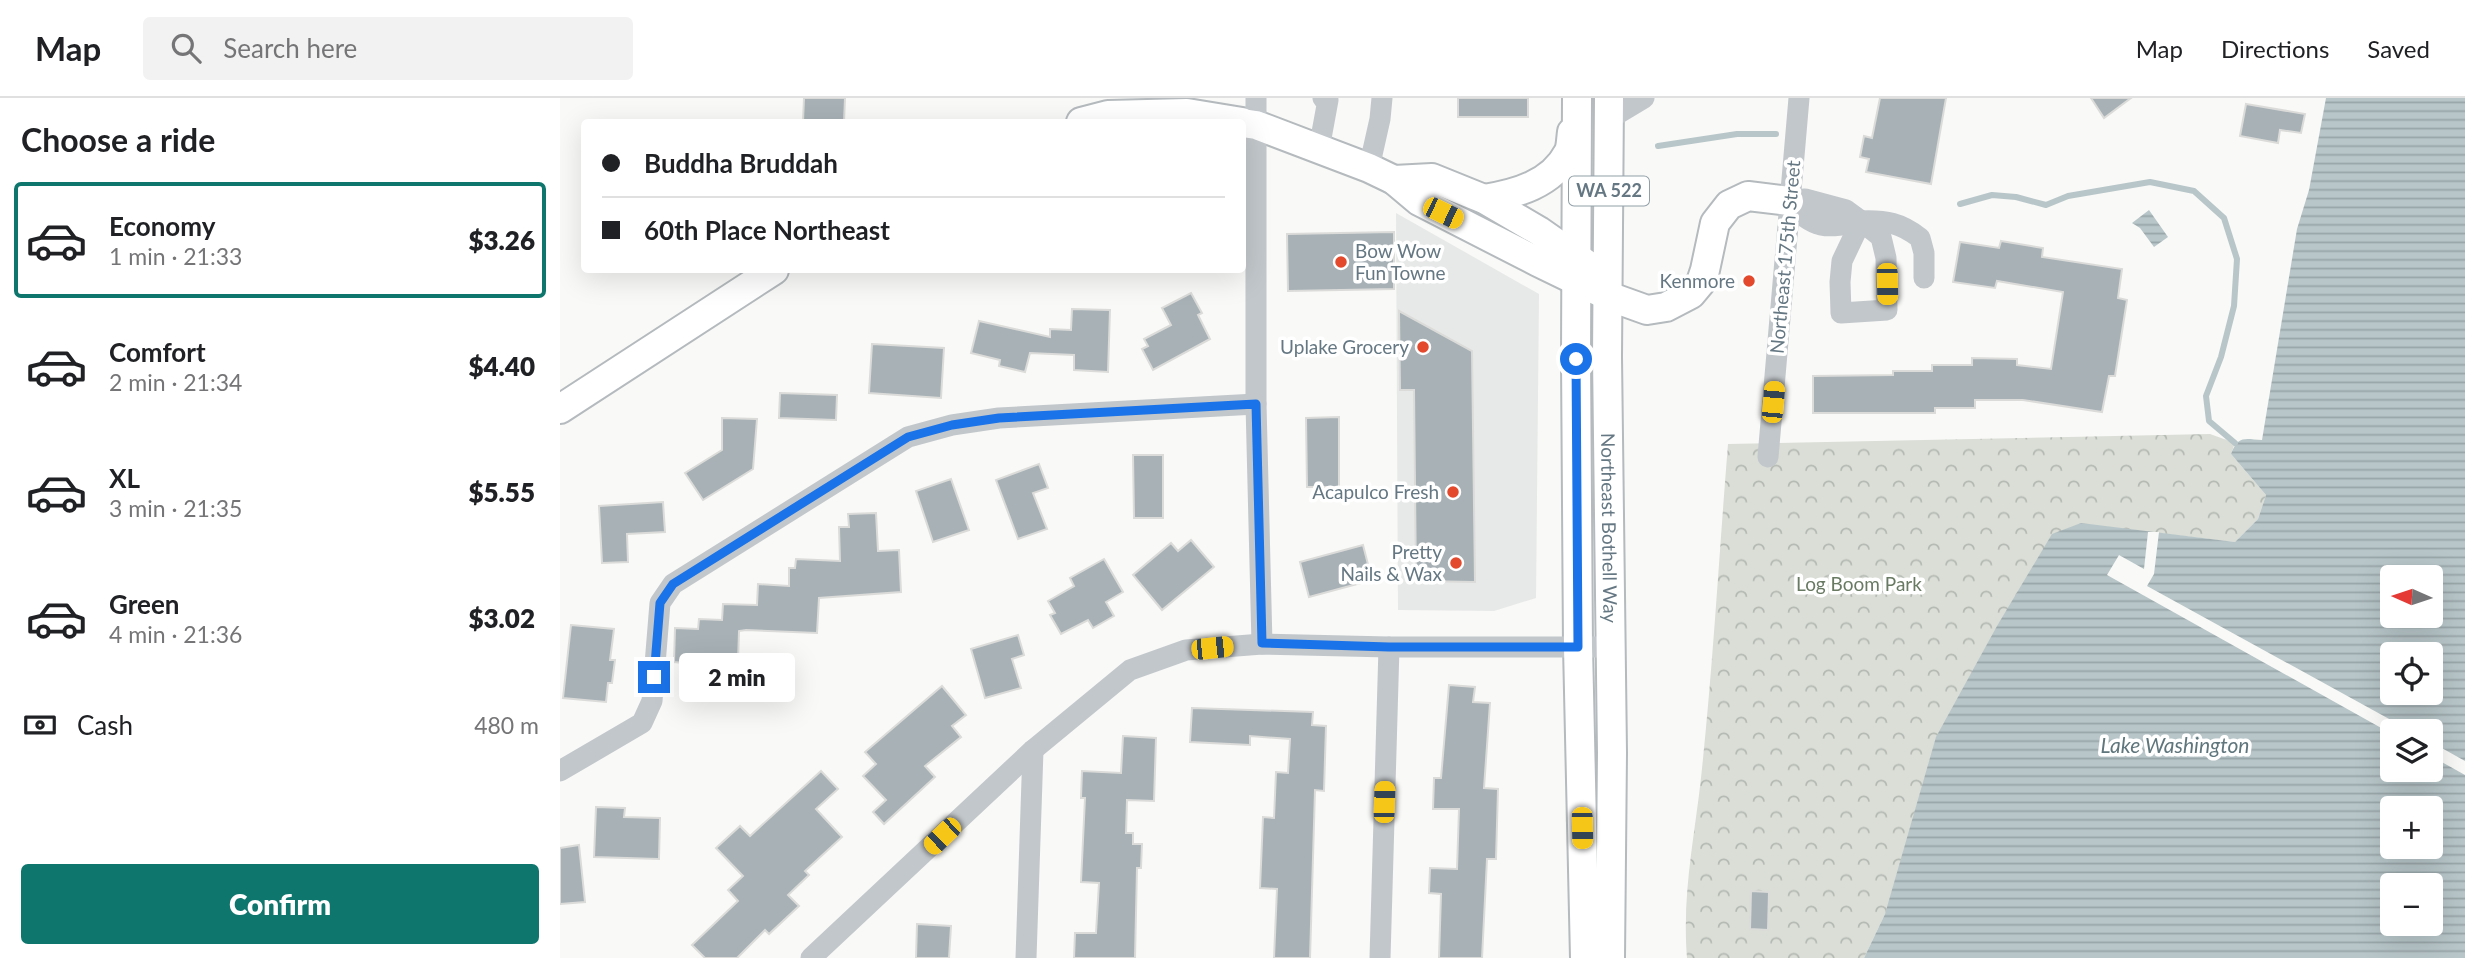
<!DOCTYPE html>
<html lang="en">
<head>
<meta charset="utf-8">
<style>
  :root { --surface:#fff; --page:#f2f2f2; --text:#202124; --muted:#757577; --line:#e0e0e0; --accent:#0f766e }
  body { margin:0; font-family:Lato,sans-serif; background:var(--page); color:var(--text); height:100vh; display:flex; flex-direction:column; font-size:26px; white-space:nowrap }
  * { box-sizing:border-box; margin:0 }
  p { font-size:23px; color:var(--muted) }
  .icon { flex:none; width:38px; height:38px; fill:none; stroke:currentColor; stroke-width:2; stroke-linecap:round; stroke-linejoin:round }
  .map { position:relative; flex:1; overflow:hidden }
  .drawer { display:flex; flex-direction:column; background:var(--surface); width:560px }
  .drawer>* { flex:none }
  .guide { position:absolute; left:21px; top:21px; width:665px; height:154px; border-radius:7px; box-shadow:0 7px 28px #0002; display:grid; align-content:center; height:154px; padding:0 21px; background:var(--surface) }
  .needle { width:46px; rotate:273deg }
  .tools { position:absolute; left:1820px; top:467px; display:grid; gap:14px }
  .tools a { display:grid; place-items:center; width:63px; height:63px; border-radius:7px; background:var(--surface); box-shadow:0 7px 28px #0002; font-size:35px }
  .end { position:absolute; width:32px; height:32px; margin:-16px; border:9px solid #1a73e8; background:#fff; box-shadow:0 0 0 4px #fff }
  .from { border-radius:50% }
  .bubble { position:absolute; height:49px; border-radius:7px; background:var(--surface); box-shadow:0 7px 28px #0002; font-size:23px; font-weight:800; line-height:49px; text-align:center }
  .car { position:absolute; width:21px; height:42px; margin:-21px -10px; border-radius:9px; box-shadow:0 0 5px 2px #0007; background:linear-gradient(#f5c518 24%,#345 0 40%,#f5c518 0 76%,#345 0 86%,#f5c518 0) }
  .guide b { display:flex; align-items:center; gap:24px; height:66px; font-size:26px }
  .guide b+b { border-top:2px solid var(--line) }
  .guide i { width:18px; height:18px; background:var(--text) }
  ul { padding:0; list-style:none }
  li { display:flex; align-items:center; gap:21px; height:116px; margin:0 14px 10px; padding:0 7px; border:4px solid transparent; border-radius:7px }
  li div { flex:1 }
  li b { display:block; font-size:26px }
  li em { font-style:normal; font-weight:800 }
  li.selected { border-color:var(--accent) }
  li>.icon { width:63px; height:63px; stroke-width:1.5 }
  h2 { padding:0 21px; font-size:32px; line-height:84px }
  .pay { display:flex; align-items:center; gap:18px; height:77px; padding:0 21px; font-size:26px }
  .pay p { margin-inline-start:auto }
  .primary-button { display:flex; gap:14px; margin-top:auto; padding:14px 21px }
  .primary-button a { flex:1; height:80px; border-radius:7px; background:var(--accent); color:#fff; font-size:28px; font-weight:800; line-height:80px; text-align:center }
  header { display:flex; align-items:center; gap:42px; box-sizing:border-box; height:98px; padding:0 35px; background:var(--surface); border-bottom:2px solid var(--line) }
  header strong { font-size:33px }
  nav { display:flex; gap:38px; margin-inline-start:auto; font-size:24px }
  .search { width:490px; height:63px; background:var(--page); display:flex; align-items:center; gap:18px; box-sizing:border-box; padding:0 24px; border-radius:7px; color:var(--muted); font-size:26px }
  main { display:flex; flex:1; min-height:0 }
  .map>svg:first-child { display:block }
</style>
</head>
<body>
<header>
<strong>Map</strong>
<div class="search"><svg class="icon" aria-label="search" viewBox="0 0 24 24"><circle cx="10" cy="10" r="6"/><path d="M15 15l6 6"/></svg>Search here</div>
<nav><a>Map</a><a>Directions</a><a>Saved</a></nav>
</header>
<main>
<section class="drawer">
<h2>Choose a ride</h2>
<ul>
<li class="selected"><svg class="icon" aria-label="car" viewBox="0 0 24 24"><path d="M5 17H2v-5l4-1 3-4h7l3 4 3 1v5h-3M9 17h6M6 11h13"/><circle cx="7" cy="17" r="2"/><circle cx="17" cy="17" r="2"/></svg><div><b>Economy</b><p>1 min · 21:33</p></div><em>$3.26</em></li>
<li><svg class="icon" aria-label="car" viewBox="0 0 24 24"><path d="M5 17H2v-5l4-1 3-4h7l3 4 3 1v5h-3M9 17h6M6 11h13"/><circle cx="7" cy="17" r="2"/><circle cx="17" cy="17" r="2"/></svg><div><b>Comfort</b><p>2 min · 21:34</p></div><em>$4.40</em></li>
<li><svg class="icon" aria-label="car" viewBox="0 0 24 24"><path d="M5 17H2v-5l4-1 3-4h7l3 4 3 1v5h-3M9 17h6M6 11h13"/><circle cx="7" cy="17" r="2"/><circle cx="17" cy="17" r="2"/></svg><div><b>XL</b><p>3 min · 21:35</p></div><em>$5.55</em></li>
<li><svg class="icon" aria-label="car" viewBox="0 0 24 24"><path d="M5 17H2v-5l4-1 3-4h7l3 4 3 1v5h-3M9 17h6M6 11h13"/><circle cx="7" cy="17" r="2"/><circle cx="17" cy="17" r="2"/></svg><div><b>Green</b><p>4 min · 21:36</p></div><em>$3.02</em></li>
</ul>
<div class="pay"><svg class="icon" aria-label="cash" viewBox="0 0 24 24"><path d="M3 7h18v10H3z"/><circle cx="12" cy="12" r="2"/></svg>Cash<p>480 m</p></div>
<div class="primary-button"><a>Confirm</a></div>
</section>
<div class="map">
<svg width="1905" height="860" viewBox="0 0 1905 860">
  <defs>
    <pattern id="park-crowns" width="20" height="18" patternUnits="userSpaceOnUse" patternTransform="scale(1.75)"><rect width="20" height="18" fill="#daded6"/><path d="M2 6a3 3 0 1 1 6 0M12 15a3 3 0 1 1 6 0" fill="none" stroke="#b4b9b3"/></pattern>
    <pattern id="water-rules" width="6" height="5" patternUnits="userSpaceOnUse" patternTransform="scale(1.75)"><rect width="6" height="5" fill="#b8c6c9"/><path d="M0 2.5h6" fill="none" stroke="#99a6a9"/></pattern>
  </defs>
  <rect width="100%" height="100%" fill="#f9f9f7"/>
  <path fill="#e7e9e8" d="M836,115L979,196L976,500L934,513L838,512Z"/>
  <path fill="url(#park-crowns)" d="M1650,336L1675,345L1671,356L1706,397L1698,421L1675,444L1588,434L1325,816L1304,860H1127C1122,796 1134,743 1141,680C1153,569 1159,457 1168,346Z"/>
  <g fill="url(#water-rules)" fill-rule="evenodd">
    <path d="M1766,0H1905V860H1304L1325,816L1376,639L1437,528L1492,436L1521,425L1675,444L1698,421L1706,397L1671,356C1678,337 1685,341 1702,342L1737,131L1749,92ZM1832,480H1871V518H1832ZM1832,556H1871V595H1832ZM1832,634H1871V672H1832ZM1832,710H1871V749H1832ZM1832,788H1871V826H1832Z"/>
    <path d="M1589,112L1608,139L1594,149L1580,130L1572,125Z"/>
  </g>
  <g fill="#f9f9f7">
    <path d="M1588,434H1599L1594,476L1587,488L1851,633L1832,634V636L1547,477L1559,457L1584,471Z"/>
    <path d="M1871,644L1905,663V677L1871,658Z"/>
  </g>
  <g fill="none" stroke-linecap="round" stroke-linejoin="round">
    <g stroke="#b8c6c9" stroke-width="6">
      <path d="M1098,48L1177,36H1216"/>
      <path d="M1400,106L1432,97L1456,99L1486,107L1508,98L1590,84L1634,93L1664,120L1677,161L1674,208L1661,259L1646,298L1649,323L1675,345"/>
    </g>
  </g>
  <g fill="#a7b1b6" stroke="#dbdbd9" stroke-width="2">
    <path d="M244,0H285L284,24H243Z"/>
    <rect x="898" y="0" width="70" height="19"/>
    <path d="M1320,0H1386L1371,86L1306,74L1309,61L1300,59L1304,38L1312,40Z"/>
    <path d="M1531,0H1571L1544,20Z"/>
    <path d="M1686,6L1745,16L1741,35L1720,32L1718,45L1680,38Z"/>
    <path d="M834,134V191L728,193L727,136Z"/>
    <path d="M1441,143L1483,150L1482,159L1562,171L1558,200L1567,202L1555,278H1549L1542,314L1463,302H1415V310H1375V315H1253V278L1333,277V273H1372V267H1412V260L1457,261V267L1491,271L1503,194L1437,183L1435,190L1393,184L1400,144L1439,150Z"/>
    <path d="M631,195L642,215L638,217L650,241L593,272L582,251L588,248L584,241L611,227L602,210Z"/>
    <path d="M512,211L550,212L548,274L514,272V257L470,255L465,274L439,268L440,262L411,255L419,223L490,239V231L511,232Z"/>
    <path d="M839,213L912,253L915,484L856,483L854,292H840Z"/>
    <path d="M312,246L384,250L381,300L309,295Z"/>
    <path d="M220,295L277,297L276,322L219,320Z"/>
    <path d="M779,319V389H747L746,320Z"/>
    <path d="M162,320L197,321L193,371L143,402L125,375L162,352Z"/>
    <path d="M573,357H603V420H574Z"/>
    <path d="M479,366L488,390L473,395L487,431L458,441L436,382Z"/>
    <path d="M391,381L409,432L373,444L356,393Z"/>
    <path d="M103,404L105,434L67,436L68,464L42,465L39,408Z"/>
    <path d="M316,415L318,453L339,452L341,494L259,500L257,535L186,532L179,533L178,563L135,561V566L114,564L115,530L138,531L139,521L162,522L163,506L197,507L198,486L229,488V470H235L236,461L280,463L279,429H289L288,416Z"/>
    <path d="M631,442L654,469L602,512L573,477L611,445L618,453Z"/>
    <path d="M803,447L812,482L749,499L740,464Z"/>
    <path d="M544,461L563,494L546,504L554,518L533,530L528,522L501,536L490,517L495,515L488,503L514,488L510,480Z"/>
    <path d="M11,527L54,531L50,562H55L52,585H48L46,604L3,600Z"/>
    <path d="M458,537L464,557L452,561L461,590L425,600L411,551Z"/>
    <path d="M889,587L915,589L913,604L930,605L924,690L938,691L936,761H927L922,860H879L881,796L869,795L870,770L897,771L899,711H873L874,680H881Z"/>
    <path d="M382,588L406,617L392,628L401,639L365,668L375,679L324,726L313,714L326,702L303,678L316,666L305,654Z"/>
    <path d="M632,610L753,614L752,627L766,628L764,693L755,692L750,860H714L717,791L700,790L703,719L714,720L716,674L728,675L730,641L690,638V647L630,644Z"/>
    <path d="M563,638L596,640L594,703L567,702L566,735H573V746H582L581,770H577L575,860H514L515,835H536L539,785L521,784L525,700H521L522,673L561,675Z"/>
    <path d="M261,673L278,691L256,711L282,739L245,773L249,777L228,797L239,808L209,836L205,832L177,860H145L132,847L178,803L168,792L183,778L156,750L180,728L190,738Z"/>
    <path d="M36,709L65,710L64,719L100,720L99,761L34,759Z"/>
    <path d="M19,747L25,804L0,806V750Z"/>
    <path d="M1191,793L1209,794L1208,832L1190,831Z"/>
    <path d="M357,826L391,828L389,860H356Z"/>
  </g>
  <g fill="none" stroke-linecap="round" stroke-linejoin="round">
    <defs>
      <g id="major">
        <path d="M1017,0L1016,261L1018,549L1025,860"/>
        <path id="s1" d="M1049,0L1047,259L1052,655L1050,860"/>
        <path d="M521,24L548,17L627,15L682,24"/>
        <path d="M682,25L696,27L809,70L834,82L859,103L978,164L1048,198L1087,212L1106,209L1131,196L1141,184L1145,172L1155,125L1169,107L1188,98L1229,103"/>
        <path d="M834,82L872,80L924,101L979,133L1029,168"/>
        <path d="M924,101C956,96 992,86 1008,55C1011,50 1011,41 1012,34"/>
        <path d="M0,311L214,172"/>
      </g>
    </defs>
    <use href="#major" stroke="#b4babd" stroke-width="32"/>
    <g stroke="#c2c7cb" stroke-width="21">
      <path d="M696,0V306L702,546"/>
      <path d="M1049,21L1084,0"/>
      <path d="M759,51L768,2L763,0"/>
      <path d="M809,70L820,21L822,0"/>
      <path d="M1245,101L1286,112L1301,123C1268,131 1251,132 1229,103Z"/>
      <path d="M1301,123L1321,139L1326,160L1327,212L1281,215L1280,184L1282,163Z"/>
      <path d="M1301,123C1326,122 1341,125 1360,140L1364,155V180"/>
      <path d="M1208,359L1239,0"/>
      <path d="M0,673L82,625L92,603L100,505L113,486L348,339L392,327L439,320L696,306"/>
      <path d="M251,860L473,652L570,572L626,552L702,546L829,549H1050"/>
      <path d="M466,860L473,652"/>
      <path d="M820,860L829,549"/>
    </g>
    <use href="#major" stroke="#fff" stroke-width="28"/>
  </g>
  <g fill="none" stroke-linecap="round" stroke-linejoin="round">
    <path stroke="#1a73e8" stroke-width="9" d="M94,579L100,505L113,486L348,339L392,327L439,320L696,306L702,545L829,549H1018L1016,261"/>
  </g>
  <g fill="#e3492d" stroke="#fff" stroke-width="2.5">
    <circle cx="781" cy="164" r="7"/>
    <circle cx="1189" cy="183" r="7"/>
    <circle cx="863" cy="249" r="7"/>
    <circle cx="893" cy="394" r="7"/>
    <circle cx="896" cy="465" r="7"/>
  </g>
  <g text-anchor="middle" stroke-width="7" stroke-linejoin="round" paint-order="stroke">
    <rect fill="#fff" stroke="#92a0a8" stroke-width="2" x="1009" y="78.5" width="80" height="29" rx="5"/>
    <g font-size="18" font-weight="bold" fill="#647782">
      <text x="1049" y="99">WA 522</text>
    </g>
    <g font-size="19" fill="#647782" stroke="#fff" text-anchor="end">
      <text x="795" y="160" text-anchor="start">Bow Wow<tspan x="795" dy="22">Fun Towne</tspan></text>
      <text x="1175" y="190">Kenmore</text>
      <text x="849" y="256">Uplake Grocery</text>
      <text x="879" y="401">Acapulco Fresh</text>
      <text x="882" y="461">Pretty<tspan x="882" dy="22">Nails &amp; Wax</tspan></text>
    </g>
    <g font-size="19" fill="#647782" stroke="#fff">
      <text transform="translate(1225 159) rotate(-85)" y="7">Northeast 175th Street</text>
      <text dy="7" stroke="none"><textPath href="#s1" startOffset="430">Northeast Bothell Way</textPath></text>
    </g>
    <g font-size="19" fill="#697a63" stroke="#fff">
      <text x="1299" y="493">Log Boom Park</text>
    </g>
    <g font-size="21" font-style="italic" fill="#5f767c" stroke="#fff">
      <text x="1615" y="655">Lake Washington</text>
    </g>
  </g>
</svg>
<div class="tools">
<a><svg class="needle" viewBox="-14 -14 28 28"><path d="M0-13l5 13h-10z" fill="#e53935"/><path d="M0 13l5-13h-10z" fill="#757577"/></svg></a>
<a><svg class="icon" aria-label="locate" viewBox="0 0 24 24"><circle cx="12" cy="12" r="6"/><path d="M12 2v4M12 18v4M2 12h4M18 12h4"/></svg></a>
<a><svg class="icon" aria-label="layers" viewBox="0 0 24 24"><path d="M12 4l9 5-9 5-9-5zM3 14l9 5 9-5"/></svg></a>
<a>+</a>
<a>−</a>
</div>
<i class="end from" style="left:1016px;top:261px"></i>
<i class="end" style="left:94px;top:579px"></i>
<div class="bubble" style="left:119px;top:555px;width:116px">2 min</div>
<i class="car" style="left:883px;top:115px;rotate:116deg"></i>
<i class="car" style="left:1327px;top:186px;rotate:179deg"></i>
<i class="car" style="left:1213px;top:304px;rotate:5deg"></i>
<i class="car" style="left:652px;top:550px;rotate:84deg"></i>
<i class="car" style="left:824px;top:704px;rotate:2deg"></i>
<i class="car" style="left:1022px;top:730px;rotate:179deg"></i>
<i class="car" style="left:382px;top:738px;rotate:226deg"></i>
<div class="guide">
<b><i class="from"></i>Buddha Bruddah</b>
<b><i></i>60th Place Northeast</b>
</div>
</div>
</main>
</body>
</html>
